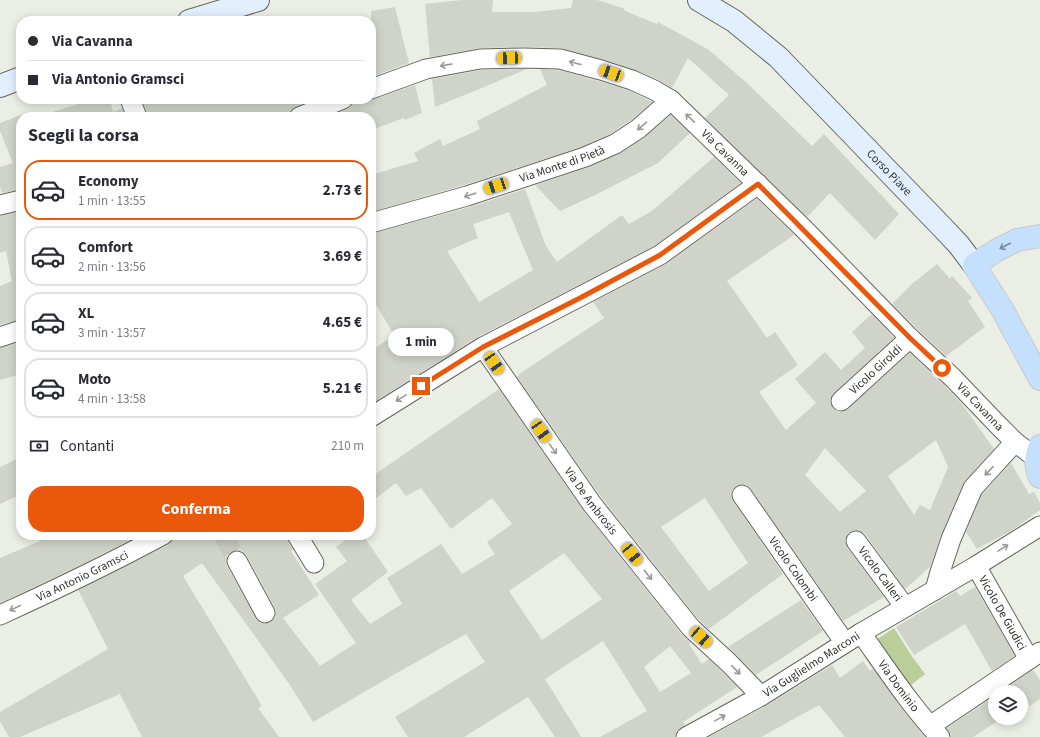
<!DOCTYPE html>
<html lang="it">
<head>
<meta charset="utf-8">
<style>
  :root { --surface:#fff; --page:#f7f7f7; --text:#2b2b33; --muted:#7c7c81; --line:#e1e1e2; --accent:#ea580c }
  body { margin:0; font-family:"Source Sans 3",sans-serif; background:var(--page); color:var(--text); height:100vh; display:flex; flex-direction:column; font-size:15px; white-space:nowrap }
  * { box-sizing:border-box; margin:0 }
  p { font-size:13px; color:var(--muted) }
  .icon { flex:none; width:22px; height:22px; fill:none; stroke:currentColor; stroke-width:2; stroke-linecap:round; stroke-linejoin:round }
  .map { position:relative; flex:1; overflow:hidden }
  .panel { position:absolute; left:16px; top:112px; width:360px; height:428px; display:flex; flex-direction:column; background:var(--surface); border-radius:16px; box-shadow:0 2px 10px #0003 }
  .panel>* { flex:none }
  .hud { position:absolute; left:16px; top:16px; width:360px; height:88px; border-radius:16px; box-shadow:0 2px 10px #0003; display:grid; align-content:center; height:88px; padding:0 12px; background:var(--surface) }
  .fabs { position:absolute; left:988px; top:685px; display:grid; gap:8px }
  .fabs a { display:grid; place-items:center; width:40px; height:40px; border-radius:50%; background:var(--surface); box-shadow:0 2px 10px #0003; font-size:20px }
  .end { position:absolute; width:18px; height:18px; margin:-9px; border:5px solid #ea580c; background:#fff; box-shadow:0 0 0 2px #fff }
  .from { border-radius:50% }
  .bubble { position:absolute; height:28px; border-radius:14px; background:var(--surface); box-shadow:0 2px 10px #0003; font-size:13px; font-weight:700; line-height:28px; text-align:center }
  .car { position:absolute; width:12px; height:24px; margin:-12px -6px; border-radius:5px; box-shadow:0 0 3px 1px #0007; background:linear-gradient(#f5c518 24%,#345 0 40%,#f5c518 0 76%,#345 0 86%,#f5c518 0) }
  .hud b { display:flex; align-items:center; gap:14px; height:38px; font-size:15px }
  .hud b+b { border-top:1px solid var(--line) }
  .hud i { width:10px; height:10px; background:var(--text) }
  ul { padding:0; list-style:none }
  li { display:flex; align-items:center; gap:12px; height:60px; margin:0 8px 6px; padding:0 4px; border:2px solid var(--line); border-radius:16px }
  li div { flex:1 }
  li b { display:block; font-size:15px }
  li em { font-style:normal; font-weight:700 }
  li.on { border-color:var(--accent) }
  li>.icon { width:36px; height:36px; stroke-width:1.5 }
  h2 { padding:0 12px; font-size:18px; line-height:48px }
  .pay { display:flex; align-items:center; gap:10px; height:44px; padding:0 12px; font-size:15px }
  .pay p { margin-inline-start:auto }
  .cta { display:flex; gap:8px; margin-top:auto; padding:8px 12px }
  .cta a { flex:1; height:46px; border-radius:16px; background:var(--accent); color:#fff; font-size:16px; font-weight:700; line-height:46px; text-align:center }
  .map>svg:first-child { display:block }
</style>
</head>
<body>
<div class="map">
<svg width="1040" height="737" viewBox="0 0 1040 737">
  <rect width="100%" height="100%" fill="#ebeee5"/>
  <path fill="#bcce98" d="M894,628L911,655L925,674L911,685L876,640Z"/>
  <g fill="#cfd3c9" fill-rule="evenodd">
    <path d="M462,0H493L492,12H535L571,8L573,0H597L623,8L625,11L657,24L658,22L709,50L749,85L812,146L824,134L899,214L875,240L830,193L807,217L705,118L729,95L688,58L672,88L659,80L635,70L604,60L560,48L524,47L480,48L430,57L425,4Z"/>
    <path d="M395,7L409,63L371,77V11Z"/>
    <path d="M527,69L472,92L435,107L432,79L481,70Z"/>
    <path d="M540,69L558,70L598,81L628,90L652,102L631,120L610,134L581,147L518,168L516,166L517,168L464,185L371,212V175L418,161L414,153L440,139L443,146L480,129L477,121L547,85Z"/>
    <path d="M415,85L422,113L405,120L404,118L371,130V117H328L348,109L352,105L354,99H375Z"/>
    <path d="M94,99H110L113,112L122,108L125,117H49V113Z"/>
    <path d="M142,99H314L294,107L290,111L288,117H148L147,113Z"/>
    <path d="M21,115V189L2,193L0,187V167L13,163L0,131V123Z"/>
    <path d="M671,115L690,133L658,163L595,195L560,211L535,185L589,167L619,154L645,137Z"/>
    <path d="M714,157L741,183L654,246L478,337L371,404V351L394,335L371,296V234L470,207L525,189L546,246L557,262L622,215L629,224L652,211ZM509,212L533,270L479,302L447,251L478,238L473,224Z"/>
    <path d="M757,198L794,235L727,281L767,338L775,332L798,365L759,392L786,430L816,403L795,379L825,352L841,370L865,348L852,332L872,314L894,338L834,393L830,398V403L833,408L838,412H843L848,409L910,353L945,386L962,404L994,449L963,484L941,535L930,567L905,589L865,534L861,531L855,530L849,532L846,536L845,542L847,547L884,597L843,621L751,489L746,485L741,484L736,486L732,491L731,496L733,501L783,574L709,629L699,620L601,497L517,377L519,375V374L604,318L593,302L666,264ZM936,440L948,467L930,510L920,505L914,515L888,476ZM825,448L866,491L840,512L805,475ZM705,498L748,563L709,591L661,527Z"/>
    <path d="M21,211V319L0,325V286L12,281L6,251L0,253V216Z"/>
    <path d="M937,264L950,279L952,276L972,298L968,301L985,327L946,356L918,330L892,304L915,281H916Z"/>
    <path d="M21,342V374L0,380V348Z"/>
    <path d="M499,389L583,510L682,635L691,643L689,644L702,664L709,659L737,687L683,722L685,725L677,731L675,737H600L647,711L603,641L545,679L581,737H555L528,697L464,737H408L395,717L485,662L466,634L402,670L313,722L290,685L202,563L183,576L262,706L258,708L279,737H142L120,694L20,737H9L0,721V712L108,649L78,590L168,545L172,540L174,535H286L288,541L293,550L291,551L319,595L283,618L320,666L356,643L315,584L347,561L336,547L352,535H363L388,572L351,600L370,624L402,604L387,578L441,544L462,574L495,554L487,542L512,524L492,498L451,529L421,488L406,496L396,483L371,502V477ZM237,550L242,551L247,556L275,608L276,613L275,618L270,623L265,624L260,623L256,619L227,566L226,561L227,556L231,552ZM564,553L602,599L542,640L509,591ZM670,646L691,673L660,692L644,667Z"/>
    <path d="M21,457V494L0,504V467Z"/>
    <path d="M1011,463L1029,494L1034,492L1040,503V510L1011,531L977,549L966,532L982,494Z"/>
    <path d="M54,535H140L77,567L0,603V558Z"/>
    <path d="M975,587L1015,656L992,671L965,624L914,655L896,627L956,591L960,596Z"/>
    <path d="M801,600L823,631L756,675L728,647Z"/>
    <path d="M863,661L870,671L873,669L900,706L925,737H845L819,705L761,737H709L766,706L832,665L840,678Z"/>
    <path d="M1033,670L1040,680V699L1030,706L1027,701L1021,705V692H1000Z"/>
    <path d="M995,696V718H1002L973,737H951V734L947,728Z"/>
  </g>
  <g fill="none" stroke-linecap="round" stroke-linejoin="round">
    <path stroke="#c6c8c0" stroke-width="19" stroke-dasharray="19 10" stroke-linecap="butt" d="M223,535L237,561"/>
    <defs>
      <g id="street">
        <path id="s1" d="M371,89L426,69L480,59L524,58L560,59L601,70L632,80L654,90L671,100L803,228L910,338L953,378L997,424L1015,442L1036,458"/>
        <path d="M130,99L137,117"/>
        <path d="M299,117L343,99"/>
        <path d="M0,205L21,200"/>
        <path id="s2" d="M371,223L467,196L585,157L615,144L638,129L671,100"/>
        <path d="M0,337L21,330"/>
        <path id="s3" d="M483,347L592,504L691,628L729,663L761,696"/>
        <path id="s4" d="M841,401L910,338"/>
        <path d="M371,417L483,347L660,255L758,184"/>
        <path id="s5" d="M742,495L845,643"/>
        <path d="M297,535L314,563"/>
        <path id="s6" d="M856,541L905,607"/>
        <path d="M237,561L265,613"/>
        <path id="s7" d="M976,566L1029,659"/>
        <path d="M935,590L940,572L951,539L973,488L1015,442"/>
        <path id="s8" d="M0,615C55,590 109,564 163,535"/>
        <path id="s9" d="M861,633C886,668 910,705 940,737"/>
        <path d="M930,726L1040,652"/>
        <path id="s10" d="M686,737L761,696L861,633L976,566L1040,526"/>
      </g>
      <g id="secondary">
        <path id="s11" d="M699,0L734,21L778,57L942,227L959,245L974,265"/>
        <path d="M189,21L258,0"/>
        <path d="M0,86L21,78"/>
      </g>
      <g id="primary">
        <path d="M1040,236L1017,240L997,250L974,265L1002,309L1040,379"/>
        <path d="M1040,446C1035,457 1035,466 1040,477"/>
      </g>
    </defs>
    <use href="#street" stroke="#62665d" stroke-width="21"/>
    <use href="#secondary" stroke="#62665d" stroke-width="24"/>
    <use href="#primary" stroke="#c9cac9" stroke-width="24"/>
    <use href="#street" stroke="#fff" stroke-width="19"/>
    <use href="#secondary" stroke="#e1effe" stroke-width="22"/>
    <use href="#primary" stroke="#c4e0fd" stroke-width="22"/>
  </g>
  <defs><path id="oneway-shaft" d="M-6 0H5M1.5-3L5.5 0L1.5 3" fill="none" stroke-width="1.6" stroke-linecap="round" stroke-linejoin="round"/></defs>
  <g stroke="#989896">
    <use href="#oneway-shaft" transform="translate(575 63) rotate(-165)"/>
    <use href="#oneway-shaft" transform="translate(446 65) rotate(170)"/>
    <use href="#oneway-shaft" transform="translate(690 118) rotate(-136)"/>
    <use href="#oneway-shaft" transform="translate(642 126) rotate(139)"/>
    <use href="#oneway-shaft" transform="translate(470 195) rotate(162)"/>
    <use href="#oneway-shaft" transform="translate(401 398) rotate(148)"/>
    <use href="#oneway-shaft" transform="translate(553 449) rotate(55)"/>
    <use href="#oneway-shaft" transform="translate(989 471) rotate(133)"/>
    <use href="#oneway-shaft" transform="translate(1003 548) rotate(-32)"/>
    <use href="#oneway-shaft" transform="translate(648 575) rotate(51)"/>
    <use href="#oneway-shaft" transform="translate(15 608) rotate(155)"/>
    <use href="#oneway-shaft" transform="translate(736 670) rotate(46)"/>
    <use href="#oneway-shaft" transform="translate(720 718) rotate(-29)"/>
  </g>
  <use stroke="#7a8996" href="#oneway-shaft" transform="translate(1005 246) rotate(153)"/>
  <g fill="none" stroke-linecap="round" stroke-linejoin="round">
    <path stroke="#ea580c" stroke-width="5" d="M421,386L483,347L580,298L660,255L758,184L910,338L942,368"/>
  </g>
  <g text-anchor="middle" stroke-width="3.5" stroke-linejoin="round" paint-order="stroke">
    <g font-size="12" fill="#30322e" stroke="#ebeee5">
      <text dy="4" stroke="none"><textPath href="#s1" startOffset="388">Via Cavanna</textPath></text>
      <text dy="4" stroke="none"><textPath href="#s2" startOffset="200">Via Monte di Pietà</textPath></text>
      <text dy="4" stroke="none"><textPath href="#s11" startOffset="258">Corso Piave</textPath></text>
      <text dy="4" stroke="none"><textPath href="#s4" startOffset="47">Vicolo Giroldi</textPath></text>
      <text dy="4" stroke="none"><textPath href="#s1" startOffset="748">Via Cavanna</textPath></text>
      <text dy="4" stroke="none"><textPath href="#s3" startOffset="188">Via De Ambrosis</textPath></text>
      <text dy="4" stroke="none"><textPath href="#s5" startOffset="90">Vicolo Colombi</textPath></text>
      <text dy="4" stroke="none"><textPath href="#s6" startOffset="41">Vicolo Calleri</textPath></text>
      <text dy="4" stroke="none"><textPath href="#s8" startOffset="91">Via Antonio Gramsci</textPath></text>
      <text dy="4" stroke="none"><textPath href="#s7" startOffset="54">Vicolo De Giudici</textPath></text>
      <text dy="4" stroke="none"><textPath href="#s10" startOffset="145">Via Guglielmo Marconi</textPath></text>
      <text dy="4" stroke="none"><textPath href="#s9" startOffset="65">Via Dominio</textPath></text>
    </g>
  </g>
</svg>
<div class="fabs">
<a><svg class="icon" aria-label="layers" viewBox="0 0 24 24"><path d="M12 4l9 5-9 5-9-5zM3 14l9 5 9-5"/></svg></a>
</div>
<i class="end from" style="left:942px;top:368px"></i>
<i class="end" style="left:421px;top:386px"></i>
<div class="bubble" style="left:388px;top:328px;width:66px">1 min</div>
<i class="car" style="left:509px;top:58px;rotate:268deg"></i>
<i class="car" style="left:611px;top:73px;rotate:290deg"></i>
<i class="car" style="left:496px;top:186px;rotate:252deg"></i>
<i class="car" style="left:494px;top:363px;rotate:146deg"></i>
<i class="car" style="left:541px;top:431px;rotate:145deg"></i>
<i class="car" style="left:632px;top:554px;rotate:141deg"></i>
<i class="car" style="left:701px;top:637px;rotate:132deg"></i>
<div class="hud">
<b><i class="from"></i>Via Cavanna</b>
<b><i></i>Via Antonio Gramsci</b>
</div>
<section class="panel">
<h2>Scegli la corsa</h2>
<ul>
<li class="on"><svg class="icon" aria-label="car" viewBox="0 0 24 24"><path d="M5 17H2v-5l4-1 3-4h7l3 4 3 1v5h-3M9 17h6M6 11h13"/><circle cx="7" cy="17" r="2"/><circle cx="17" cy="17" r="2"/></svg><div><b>Economy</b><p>1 min · 13:55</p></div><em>2.73 €</em></li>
<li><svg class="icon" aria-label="car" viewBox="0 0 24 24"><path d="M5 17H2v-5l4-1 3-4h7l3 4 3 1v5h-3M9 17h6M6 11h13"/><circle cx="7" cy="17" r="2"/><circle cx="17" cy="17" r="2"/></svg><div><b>Comfort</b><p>2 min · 13:56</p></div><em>3.69 €</em></li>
<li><svg class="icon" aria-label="car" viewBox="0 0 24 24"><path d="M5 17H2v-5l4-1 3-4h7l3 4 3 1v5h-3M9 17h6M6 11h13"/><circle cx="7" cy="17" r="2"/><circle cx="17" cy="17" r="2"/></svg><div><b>XL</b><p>3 min · 13:57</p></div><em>4.65 €</em></li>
<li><svg class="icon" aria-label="car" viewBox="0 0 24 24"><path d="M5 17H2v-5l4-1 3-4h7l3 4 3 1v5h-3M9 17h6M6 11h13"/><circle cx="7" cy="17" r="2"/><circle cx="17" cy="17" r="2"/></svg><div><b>Moto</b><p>4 min · 13:58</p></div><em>5.21 €</em></li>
</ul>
<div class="pay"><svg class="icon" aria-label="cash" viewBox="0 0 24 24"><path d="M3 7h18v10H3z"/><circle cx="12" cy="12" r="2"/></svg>Contanti<p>210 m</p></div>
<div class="cta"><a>Conferma</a></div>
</section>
</div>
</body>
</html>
